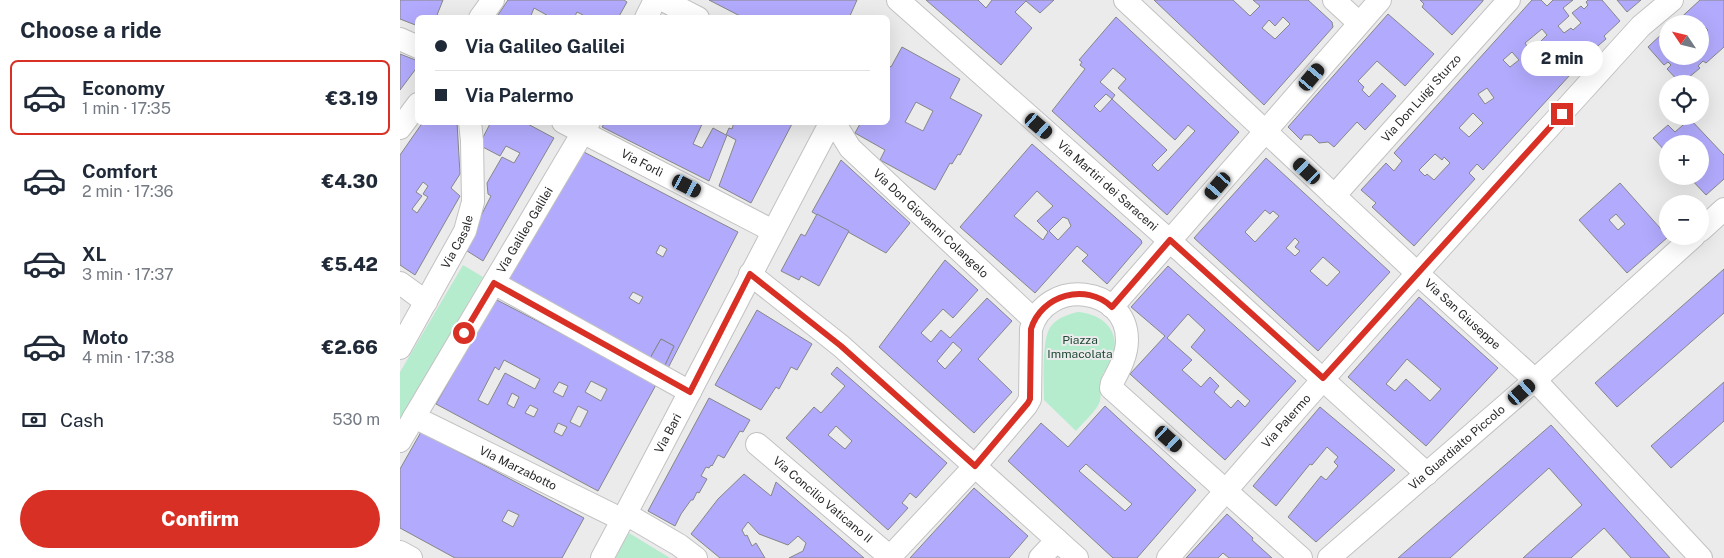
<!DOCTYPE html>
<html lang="en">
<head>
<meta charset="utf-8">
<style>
  :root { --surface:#fff; --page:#f6f6f7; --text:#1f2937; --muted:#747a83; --line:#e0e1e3; --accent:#d93025 }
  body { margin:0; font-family:"Public Sans",sans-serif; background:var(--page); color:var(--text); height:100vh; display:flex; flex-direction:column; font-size:19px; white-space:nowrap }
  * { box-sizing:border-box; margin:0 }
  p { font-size:16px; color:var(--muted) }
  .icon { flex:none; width:28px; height:28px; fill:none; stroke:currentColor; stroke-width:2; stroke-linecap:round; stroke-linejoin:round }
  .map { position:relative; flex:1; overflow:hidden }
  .panel { display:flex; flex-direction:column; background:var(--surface); width:400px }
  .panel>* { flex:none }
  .guide { position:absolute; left:15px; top:15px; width:475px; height:110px; border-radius:8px; box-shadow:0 5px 20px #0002; display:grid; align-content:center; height:110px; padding:0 20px; background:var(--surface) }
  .needle { width:32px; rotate:305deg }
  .buttons { position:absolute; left:1259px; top:15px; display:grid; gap:10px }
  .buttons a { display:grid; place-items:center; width:50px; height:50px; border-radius:50%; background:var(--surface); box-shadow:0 5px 20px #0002; font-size:25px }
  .end { position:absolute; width:22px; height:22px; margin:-11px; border:6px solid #d93025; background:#fff; box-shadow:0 0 0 2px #fff }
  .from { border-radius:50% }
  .bubble { position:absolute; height:35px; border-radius:18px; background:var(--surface); box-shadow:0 5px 20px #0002; font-size:16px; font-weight:800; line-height:35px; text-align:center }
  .car { position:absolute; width:15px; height:30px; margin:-15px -8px; border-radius:6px; box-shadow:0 0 4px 1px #0007; background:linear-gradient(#222 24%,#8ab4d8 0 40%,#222 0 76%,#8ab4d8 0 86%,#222 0) }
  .guide b { display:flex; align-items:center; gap:18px; height:48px; font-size:19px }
  .guide b+b { border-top:1px solid var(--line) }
  .guide i { width:12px; height:12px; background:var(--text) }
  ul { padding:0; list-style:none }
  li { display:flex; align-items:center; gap:15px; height:75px; margin:0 10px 8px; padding:0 10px; border:2px solid transparent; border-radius:8px }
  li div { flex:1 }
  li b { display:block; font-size:19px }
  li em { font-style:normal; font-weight:800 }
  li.on { border-color:var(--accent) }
  li>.icon { width:45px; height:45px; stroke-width:1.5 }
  h2 { padding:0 20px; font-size:22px; line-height:60px }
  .pay { display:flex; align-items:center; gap:12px; height:55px; padding:0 20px; font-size:19px }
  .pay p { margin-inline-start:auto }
  .cta { display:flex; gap:10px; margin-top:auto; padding:10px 20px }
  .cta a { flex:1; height:58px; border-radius:30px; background:var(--accent); color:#fff; font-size:20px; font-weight:800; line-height:58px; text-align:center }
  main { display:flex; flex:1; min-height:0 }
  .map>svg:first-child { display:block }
</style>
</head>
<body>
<main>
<section class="panel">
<h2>Choose a ride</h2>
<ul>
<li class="on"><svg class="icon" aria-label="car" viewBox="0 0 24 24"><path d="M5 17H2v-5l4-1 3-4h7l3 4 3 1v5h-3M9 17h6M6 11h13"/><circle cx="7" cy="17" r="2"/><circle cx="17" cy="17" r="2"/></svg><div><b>Economy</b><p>1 min · 17:35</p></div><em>€3.19</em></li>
<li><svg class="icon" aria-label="car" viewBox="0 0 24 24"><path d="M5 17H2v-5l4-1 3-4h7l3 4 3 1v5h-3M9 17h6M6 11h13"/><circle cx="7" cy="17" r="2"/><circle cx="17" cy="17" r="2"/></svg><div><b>Comfort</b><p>2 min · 17:36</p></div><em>€4.30</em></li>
<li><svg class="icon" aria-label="car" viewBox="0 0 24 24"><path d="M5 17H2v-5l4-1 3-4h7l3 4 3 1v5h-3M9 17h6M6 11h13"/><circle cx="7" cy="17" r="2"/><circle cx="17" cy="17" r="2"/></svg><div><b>XL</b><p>3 min · 17:37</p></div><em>€5.42</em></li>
<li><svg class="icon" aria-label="car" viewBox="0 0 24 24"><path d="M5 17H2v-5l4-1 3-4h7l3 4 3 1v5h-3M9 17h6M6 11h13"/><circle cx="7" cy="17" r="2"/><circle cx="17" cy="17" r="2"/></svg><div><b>Moto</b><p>4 min · 17:38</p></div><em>€2.66</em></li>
</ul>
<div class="pay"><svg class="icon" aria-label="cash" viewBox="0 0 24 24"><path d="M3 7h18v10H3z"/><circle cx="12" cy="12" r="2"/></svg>Cash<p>530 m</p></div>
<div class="cta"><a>Confirm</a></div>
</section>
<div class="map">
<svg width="1324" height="558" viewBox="0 0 1324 558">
  <rect width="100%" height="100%" fill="#ebebec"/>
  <g fill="#b5ecce">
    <path d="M63,265L83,277L0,420V372Z"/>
    <path d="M678,312C703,314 721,331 713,357C711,364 706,368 703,374C699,381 702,392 700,401C698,409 682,424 676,431L644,400C644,384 641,339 651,326C657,318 669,314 678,312Z"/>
    <path d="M229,533L270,558H213Z"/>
  </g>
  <g fill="#b2abfd" stroke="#868687" fill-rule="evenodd">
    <path d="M0,0H43L37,15L41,16L40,18H18V26L0,19Z"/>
    <path d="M108,0H224L227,2L218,18H182L183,15L177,12L174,18H152L134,8L130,18H96Z"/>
    <path d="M309,0H457L449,18H344Z"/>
    <path d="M526,0H578L586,8L592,0H654L640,13L626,1L615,12L632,28L601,65Z"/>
    <path d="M754,0H833L850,16L860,6L853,0H908L932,22L933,27L864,105ZM883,17L890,24L875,39L862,28L869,20L875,26Z"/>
    <path d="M1020,0H1083V1L1052,35L1022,7L1024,4Z"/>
    <path d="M1132,0H1141L1147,6L1153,0H1173L1163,8L1169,16L1158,26L1164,33L1171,28L1173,30L1181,23L1172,13L1181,6L1184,9L1188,5L1186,2L1188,0H1202L1220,21L1204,36L1206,39L1192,51L1083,170L1077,164L1069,173L1075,179L1014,246L972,207L976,203L961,190L986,163L994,171L1002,161L994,153ZM1142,29L1147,35L1141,41L1148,50L1140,56L1134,48L1130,51L1125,43ZM1112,52L1119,60L1110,67L1103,60ZM1087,88L1094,98L1085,104L1078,94ZM1073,113L1083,123L1069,137L1059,128ZM1035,154L1042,160L1044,157L1050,163L1034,180L1027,174L1025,176L1019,170Z"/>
    <path d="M1217,0H1241L1227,12Z"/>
    <path d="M1300,0H1324V47L1306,63L1303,61L1298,66L1300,68L1281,84L1267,69L1271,65L1268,62L1264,65L1248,47L1265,31L1268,33V56H1300V31L1303,35L1308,30L1304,26L1300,30V24H1274Z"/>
    <path d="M988,14L1034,54L1005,86L977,61L958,81L964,87L962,90L969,97L982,83L996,96L965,130L957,122L934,147L928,142L919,143L911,135H904L901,140L888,127Z"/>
    <path d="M716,17L839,132L767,215L652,111L685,69L680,65L682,62L679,60ZM713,68L726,79L718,88L775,140L788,125L795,131L758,171L752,165L767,150L712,99L700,112L694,106L706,94L712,99L715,95L700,82Z"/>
    <path d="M502,47L560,79L550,98L582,115L560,155L558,154L552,164L550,163L535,190L480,160L485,150L455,133L461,122H488V65L491,67ZM516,102L533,111L523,131L505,122Z"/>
    <path d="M0,54L18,61V66L0,90Z"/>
    <path d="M1290,119L1324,155V179L1306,195L1288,176H1300V144H1268V154L1253,138L1268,125L1275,132Z"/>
    <path d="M23,122H57L60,174L51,188L60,196L15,275L0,265V155ZM23,182L28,186L23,194L28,197L17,213L12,209L22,196L16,192Z"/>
    <path d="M91,122H124L154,138L83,261L64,249L91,196L88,194L87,183L102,157L114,163L120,153L106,146L100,156L79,145Z"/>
    <path d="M205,122H303L293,144L302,148L313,128L326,135L329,128L332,129L334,122H393L351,203L319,186L336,140L327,135L309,181L202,127Z"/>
    <path d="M632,144L741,240L742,243L707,284L682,261L688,255L677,246L635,293L560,227ZM637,191L653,206L637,221L648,232L643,240L614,216ZM663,217L668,219L671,226L658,240L649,231Z"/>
    <path d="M180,150L338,232L267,370L103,276ZM260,245L267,249L263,257L256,253ZM233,292L243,297L239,304L229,298ZM261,339L274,346L265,365L249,360Z"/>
    <path d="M866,158L990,272L918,351L794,238ZM865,210L870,214L873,211L879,216L855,242L845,232ZM895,238L899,242L895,247L900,251L895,256L886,248ZM923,257L940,272L927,286L910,271Z"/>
    <path d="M441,160L510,223L486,253L412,212Z"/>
    <path d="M1220,183L1268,237L1227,273L1179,220ZM1216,214L1225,224L1218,230L1209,220Z"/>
    <path d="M417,214L449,231L419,286L401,276L399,280L381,271L401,234L405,236Z"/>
    <path d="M545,260L578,290L553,318L543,309L521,333L531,342L541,330L550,338L587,298L612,321L578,359L612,392L574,433L479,347ZM553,342L562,350L545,369L537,361Z"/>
    <path d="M768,266L896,381L825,460L730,374L765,336L731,307ZM788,314L805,330L791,347L850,401L845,407L838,400L831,408L814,392L819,386L810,377L801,387L782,370L792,360L767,338Z"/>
    <path d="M1324,269V313L1217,407L1195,383Z"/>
    <path d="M1019,297L1098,368L1026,446L948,377ZM1007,359L1041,389L1030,401L1006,379L995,391L986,384Z"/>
    <path d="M95,299L257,383L198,491L36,404ZM104,360L140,379L135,389L105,373L88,405L78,400L95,367L99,370ZM191,381L207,389L201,401L185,392ZM159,382L168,386L163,397L153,392ZM112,393L119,397L114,408L107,404ZM130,405L138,409L134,417L125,413ZM178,406L188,411L180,427L170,422ZM158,423L167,427L162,436L154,432Z"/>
    <path d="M357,310L412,344L397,370L391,367L379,389L376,387L361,410L315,385Z"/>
    <path d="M261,339L274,346L265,365L249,360Z"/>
    <path d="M437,367L547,463L516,498L510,493L502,503L508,508L488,530L386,438L414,407L421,413L445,386L431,374ZM436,426L452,441L445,449L428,435Z"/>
    <path d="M1324,382V421L1271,468L1251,446Z"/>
    <path d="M309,398L350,420L343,432L340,431L324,458L318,455L312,466L311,465L309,468L306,467L301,476L307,479L299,493L297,492L293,500H291L281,514L275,526L248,511Z"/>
    <path d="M705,406L796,490L737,558H713L608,461L641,423L668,447ZM686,464L732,504L725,511L679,471Z"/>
    <path d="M920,407L995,470L916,542L888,517L921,476L926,480L938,466L934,462L938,457L927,447L912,465L910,464L876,506L853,486Z"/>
    <path d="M1151,425L1270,558H1231L1204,528L1171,558H1123L1182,505L1149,468L1050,558H998Z"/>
    <path d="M21,432L184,518L162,558H55L0,528V469ZM108,510L119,515L113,527L102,521Z"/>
    <path d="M344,474L371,496L376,482L464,558H389L403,551L406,543L398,536L388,545L359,534L348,522L342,530L345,536L347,535L352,546L356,543L365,558H320L291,534L318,499Z"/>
    <path d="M574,488L628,536L609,558H510Z"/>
    <path d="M827,514L853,538L852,540L872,558H829L823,553L818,558H786Z"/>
  </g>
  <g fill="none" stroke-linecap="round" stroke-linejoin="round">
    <defs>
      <g id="minor">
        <path d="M263,0L298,18"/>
        <path id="s1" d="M498,0L770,241L1027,474"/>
        <path id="s2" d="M725,0L1017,273L1135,380L1301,558"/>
        <path d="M934,0L959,23"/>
        <path d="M80,18L93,0"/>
        <path d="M246,18L255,0"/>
        <path d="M0,39L18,47"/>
        <path id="s3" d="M163,122L373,231"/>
        <path id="s4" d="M434,122L450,148L634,320"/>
        <path d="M0,128L18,104"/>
        <path id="s5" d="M934,196L1109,0"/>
        <path d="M1300,231L1324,209"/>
        <path d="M350,274L441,346L677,558"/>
        <path d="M0,283L26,302"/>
        <path d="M94,283L290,392"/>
        <path d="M712,307L980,0"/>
        <path id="s6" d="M0,348L65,231L73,202L72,141L70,122"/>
        <path id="s7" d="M14,417L223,520"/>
        <path id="s8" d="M0,441L189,122"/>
        <path id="s9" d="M357,444L490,557"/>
        <path d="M226,514L279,545L296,558"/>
        <path d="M0,552L11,558"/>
        <path id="s10" d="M202,558C280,413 354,267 431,122"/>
        <path d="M489,558L575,466L626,406L630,399L631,329C646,277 727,286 727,340C727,356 719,370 712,383L711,388L901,558"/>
        <path d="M640,558L657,540"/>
        <path id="s11" d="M768,558C922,377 1081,202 1241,26L1272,0"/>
        <path id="s12" d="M929,558L1135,380L1294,236"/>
      </g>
    </defs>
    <use href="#minor" stroke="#c2c2c3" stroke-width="24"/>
    <use href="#minor" stroke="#fff" stroke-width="22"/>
  </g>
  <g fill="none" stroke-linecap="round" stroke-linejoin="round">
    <path stroke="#d93025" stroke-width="6" d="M64,333L94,283L290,392L350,274L441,346L575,466L628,403L630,399L631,329C641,295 686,282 712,307L770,240L923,378L1162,114"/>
  </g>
  <g text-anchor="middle" stroke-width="4" stroke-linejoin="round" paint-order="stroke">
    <g font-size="12" fill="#292929" stroke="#ebebec">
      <text dy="4" stroke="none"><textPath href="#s5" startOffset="131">Via Don Luigi Sturzo</textPath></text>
      <text dy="4" stroke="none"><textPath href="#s3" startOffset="89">Via Forlì</textPath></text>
      <text dy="4" stroke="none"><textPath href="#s1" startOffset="280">Via Martiri dei Saraceni</textPath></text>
      <text dy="4" stroke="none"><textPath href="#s4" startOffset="141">Via Don Giovanni Colangelo</textPath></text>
      <text dy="4" stroke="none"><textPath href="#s8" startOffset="245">Via Galileo Galilei</textPath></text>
      <text dy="4" stroke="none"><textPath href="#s6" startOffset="121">Via Casale</textPath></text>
      <text dy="4" stroke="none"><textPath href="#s2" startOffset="461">Via San Giuseppe</textPath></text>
      <text dy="4" stroke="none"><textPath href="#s11" startOffset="181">Via Palermo</textPath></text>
      <text dy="4" stroke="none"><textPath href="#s10" startOffset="141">Via Bari</textPath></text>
      <text dy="4" stroke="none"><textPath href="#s12" startOffset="169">Via Guardialto Piccolo</textPath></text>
      <text dy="4" stroke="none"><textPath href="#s7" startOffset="116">VIa Marzabotto</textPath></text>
      <text dy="4" stroke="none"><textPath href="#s9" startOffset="86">Via Concilio Vaticano II</textPath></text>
    </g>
    <g font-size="12" fill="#204a36" stroke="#ebebec">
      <text x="680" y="344">Piazza<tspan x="680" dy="14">Immacolata</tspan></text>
    </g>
  </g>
</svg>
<div class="buttons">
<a><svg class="needle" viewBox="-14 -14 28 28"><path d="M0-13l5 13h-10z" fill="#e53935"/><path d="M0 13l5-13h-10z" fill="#747a83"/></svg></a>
<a><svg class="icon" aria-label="locate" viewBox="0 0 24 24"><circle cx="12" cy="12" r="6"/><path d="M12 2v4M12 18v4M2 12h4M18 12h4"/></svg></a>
<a>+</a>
<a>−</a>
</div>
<i class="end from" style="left:64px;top:333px"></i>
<i class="end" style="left:1162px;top:114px"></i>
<div class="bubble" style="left:1121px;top:41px;width:82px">2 min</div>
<i class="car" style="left:912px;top:77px;rotate:40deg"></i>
<i class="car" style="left:639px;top:126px;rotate:131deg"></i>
<i class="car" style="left:907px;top:171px;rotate:313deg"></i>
<i class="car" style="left:287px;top:186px;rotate:117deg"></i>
<i class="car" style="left:818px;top:186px;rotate:221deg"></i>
<i class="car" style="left:1122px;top:392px;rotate:49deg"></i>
<i class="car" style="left:769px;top:439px;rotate:132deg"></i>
<div class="guide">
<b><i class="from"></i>Via Galileo Galilei</b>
<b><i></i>Via Palermo</b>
</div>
</div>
</main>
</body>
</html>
